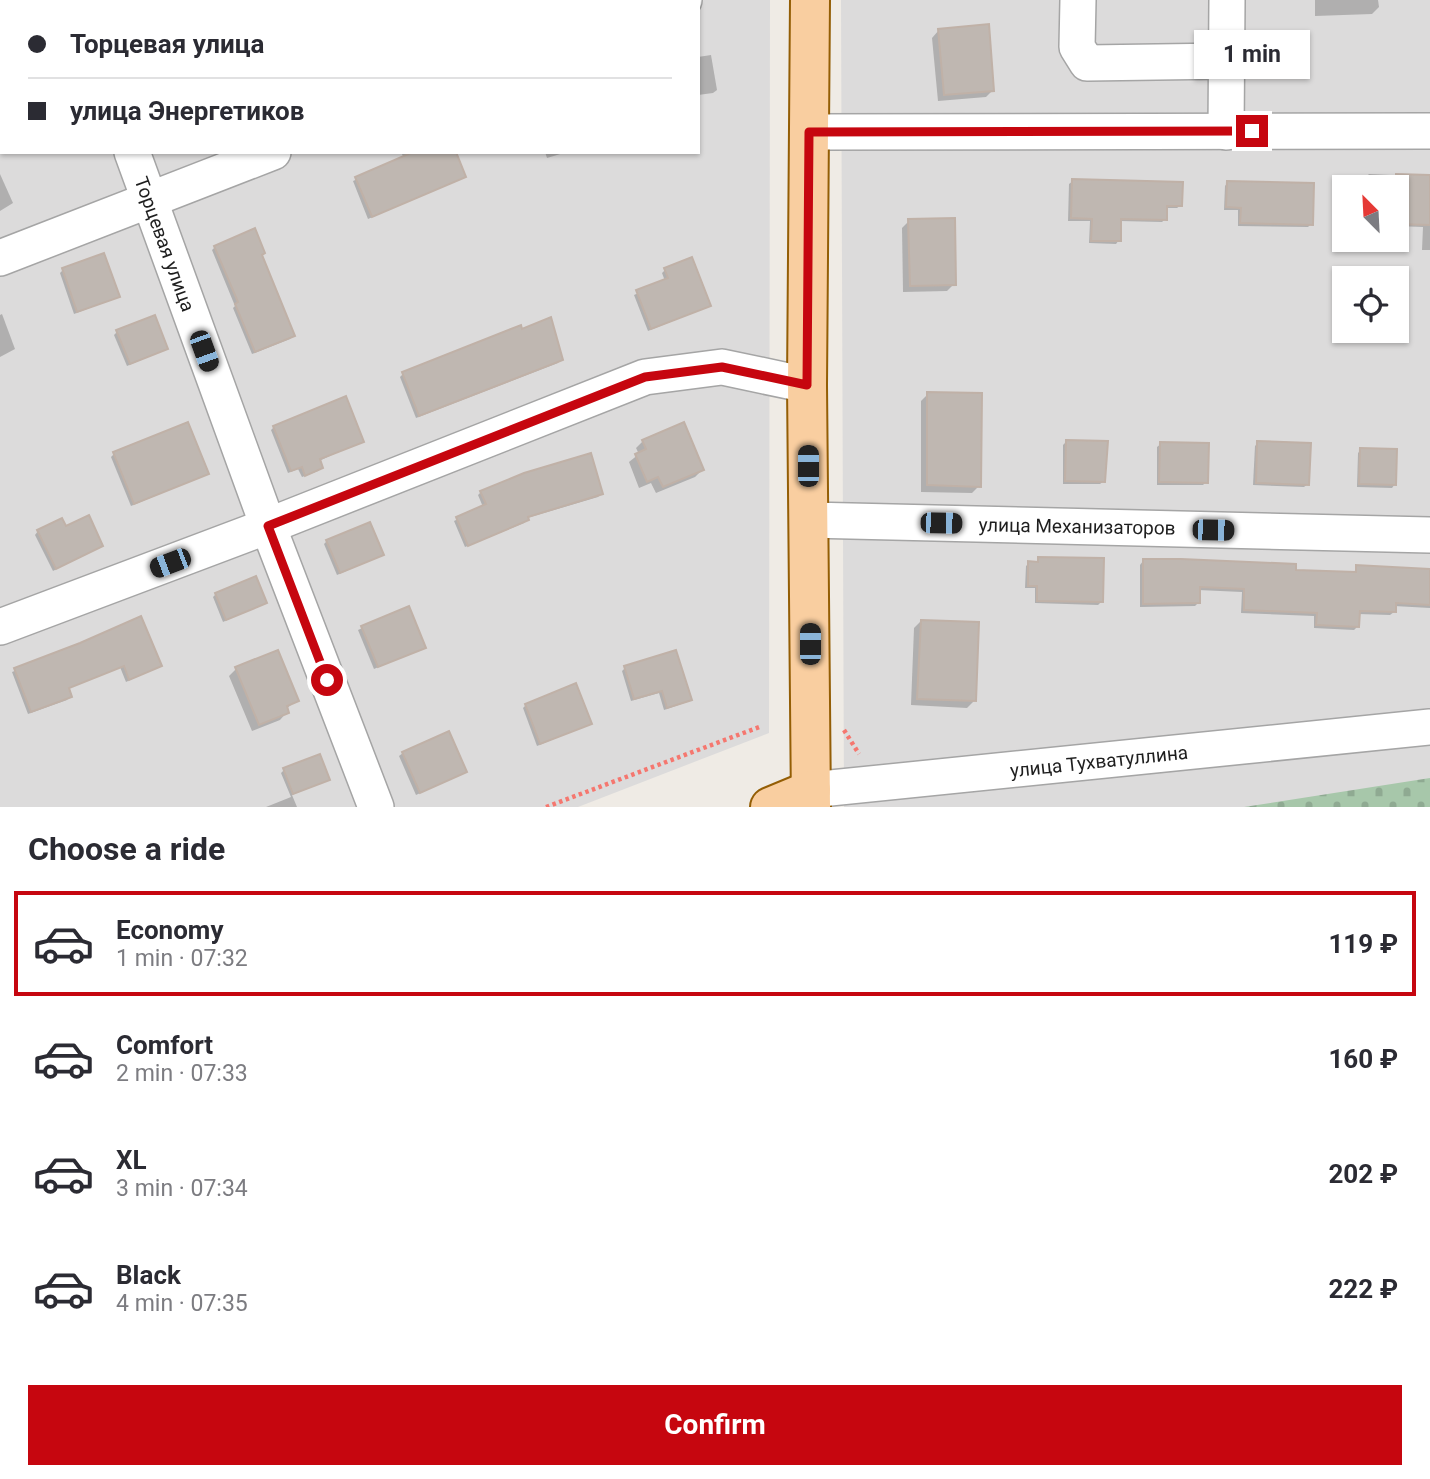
<!DOCTYPE html>
<html lang="en">
<head>
<meta charset="utf-8">
<style>
  :root { --surface:#fff; --page:#f7f7f7; --text:#2b2b33; --muted:#7c7c81; --line:#e1e1e2; --accent:#c6060f }
  body { margin:0; font-family:Roboto,sans-serif; background:var(--page); color:var(--text); height:100vh; display:flex; flex-direction:column; font-size:26px; white-space:nowrap }
  * { box-sizing:border-box; margin:0 }
  p { font-size:23px; color:var(--muted) }
  .icon { flex:none; width:38px; height:38px; fill:none; stroke:currentColor; stroke-width:2; stroke-linecap:round; stroke-linejoin:round }
  .map { position:relative; height:807px; overflow:hidden }
  .details { display:flex; flex-direction:column; background:var(--surface); flex:1 }
  .details>* { flex:none }
  .hud { position:absolute; left:0px; top:0px; width:700px; height:154px; box-shadow:0 2px 5px #0004; display:grid; align-content:center; height:154px; padding:0 28px; background:var(--surface) }
  .needle { width:46px; rotate:336deg }
  .buttons { position:absolute; left:1332px; top:175px; display:grid; gap:14px }
  .buttons a { display:grid; place-items:center; width:77px; height:77px; border-radius:0px; background:var(--surface); box-shadow:0 2px 5px #0004; font-size:35px }
  .end { position:absolute; width:32px; height:32px; margin:-16px; border:9px solid #c6060f; background:#fff; box-shadow:0 0 0 4px #fff }
  .from { border-radius:50% }
  .bubble { position:absolute; height:49px; border-radius:0px; background:var(--surface); box-shadow:0 2px 5px #0004; font-size:23px; font-weight:700; line-height:49px; text-align:center }
  .car { position:absolute; width:21px; height:42px; margin:-21px -10px; border-radius:9px; box-shadow:0 0 5px 2px #0007; background:linear-gradient(#222 24%,#8ab4d8 0 40%,#222 0 76%,#8ab4d8 0 86%,#222 0) }
  .hud b { display:flex; align-items:center; gap:24px; height:66px; font-size:26px }
  .hud b+b { border-top:2px solid var(--line) }
  .hud i { width:18px; height:18px; background:var(--text) }
  ul { padding:0; list-style:none }
  li { display:flex; align-items:center; gap:21px; height:105px; margin:0 14px 10px; padding:0 14px; border:4px solid transparent; border-radius:0px }
  li div { flex:1 }
  li b { display:block; font-size:26px }
  li em { font-style:normal; font-weight:700 }
  li.selected { border-color:var(--accent) }
  li>.icon { width:63px; height:63px; stroke-width:1.5 }
  h2 { padding:0 28px; font-size:32px; line-height:84px }
  .button { display:flex; gap:14px; margin-top:auto; padding:14px 28px }
  .button a { flex:1; height:80px; border-radius:0px; background:var(--accent); color:#fff; font-size:28px; font-weight:700; line-height:80px; text-align:center }
  .map>svg:first-child { display:block }
</style>
</head>
<body>
<div class="map">
<svg width="1430" height="807" viewBox="0 0 1430 807">
  <defs>
    <pattern id="cemetery-stones" width="16" height="16" patternUnits="userSpaceOnUse" patternTransform="scale(1.75)"><rect width="16" height="16" fill="#a7c7aa"/><path d="M2 7V4a2 2 0 0 1 4 0v3zM10 15v-3a2 2 0 0 1 4 0v3z" fill="#8faa92"/></pattern>
  </defs>
  <rect width="100%" height="100%" fill="#efebe5"/>
  <g fill="#dcdbdb" fill-rule="evenodd">
    <path d="M0,0H770L769,733L578,807H0ZM2,2H698V152H2Z"/>
    <path d="M841,0H1430V807H844ZM1344,187H1396V240H1344ZM1344,278H1396V331H1344Z"/>
  </g>
  <path fill="url(#cemetery-stones)" d="M1430,778V807H1244Z"/>
  <g fill="#0003">
    <path d="M164,0H204L205,2H164Z"/>
    <path d="M475,0H589L585,2Z"/>
    <path d="M1315,0H1378L1379,7L1372,14L1315,16Z"/>
    <path d="M2,12V57L0,52Z"/>
    <path d="M939,30L993,90L986,97L938,101L932,38Z"/>
    <path d="M711,55L717,90L713,93L698,95V57Z"/>
    <path d="M401,152H454L460,179L368,219L353,181L404,158Z"/>
    <path d="M545,152H567L547,158Z"/>
    <path d="M0,174L13,203L0,211Z"/>
    <path d="M1369,174L1430,177V250H1422L1423,227L1396,226V187H1366V177Z"/>
    <path d="M1073,181L1181,205L1177,208H1165V219L1162,222L1120,221L1119,240L1116,244L1089,243L1090,221H1068L1069,184Z"/>
    <path d="M1228,182L1311,224L1308,227L1238,226V210H1224L1225,186Z"/>
    <path d="M909,221L954,284L947,291L903,292L902,228Z"/>
    <path d="M215,247L260,256L293,336L290,339L252,354L233,308L235,306L212,250Z"/>
    <path d="M63,270L118,297L74,314L60,273Z"/>
    <path d="M665,270L709,306L648,331L634,295L665,281L662,273Z"/>
    <path d="M2,314L15,349L0,357V315Z"/>
    <path d="M117,332L166,349L127,366L114,335Z"/>
    <path d="M561,359L558,363L416,418L400,377L403,374Z"/>
    <path d="M928,394L979,486L972,493L921,492V401Z"/>
    <path d="M274,427L362,441L319,461L321,468L318,471L302,477L298,469L288,473L271,430Z"/>
    <path d="M643,441L702,470L695,477L656,493L651,483L639,488L629,462L639,454L636,448Z"/>
    <path d="M1066,442L1104,481L1100,484H1063V445Z"/>
    <path d="M1258,443L1308,484L1304,487L1253,485L1255,446Z"/>
    <path d="M1161,444L1206,482L1203,485H1157V447Z"/>
    <path d="M1361,450L1395,484L1392,488L1357,487L1358,453Z"/>
    <path d="M114,454L207,474L131,506L111,457Z"/>
    <path d="M481,492L601,494L598,497L527,518L524,523L465,547L454,521L483,507L478,495Z"/>
    <path d="M65,528L101,545L53,571L35,535L38,531Z"/>
    <path d="M327,541L382,555L337,575L324,544Z"/>
    <path d="M1039,558L1101,602L1098,605L1035,603V588H1025L1026,566L1029,563L1036,564Z"/>
    <path d="M1143,561L1353,574L1357,567L1430,571V608L1394,606V612L1390,615L1358,614L1357,627L1354,630L1314,628V616L1241,613L1242,592L1198,590V603L1195,606L1140,607V565Z"/>
    <path d="M216,594L265,602L223,622L213,597Z"/>
    <path d="M408,608L424,647L374,669L358,630Z"/>
    <path d="M921,621L974,701L967,708L911,705L914,628Z"/>
    <path d="M80,645L160,665L126,682L120,667L67,689L70,696L67,700L28,714L12,672Z"/>
    <path d="M625,668L690,699L687,702L664,710L659,693L631,701L622,671Z"/>
    <path d="M236,669L297,700L286,709L287,712L280,720L252,731L229,676Z"/>
    <path d="M526,705L590,724L537,746L523,708Z"/>
    <path d="M403,753L465,772L416,795L399,756Z"/>
    <path d="M284,770L328,780L292,795L297,807H266L291,797L281,773Z"/>
  </g>
  <g fill="#bfb7b1" stroke="#c0b1a7" stroke-width="2">
    <path d="M989,24L994,91L944,95L938,29Z"/>
    <path d="M413,152H456L466,177L372,217L355,177Z"/>
    <path d="M1396,174L1430,175V225L1396,224Z"/>
    <path d="M1072,179L1183,182L1182,206H1167V220L1121,219V241H1091L1092,219L1071,218Z"/>
    <path d="M1227,181L1314,183L1313,225L1240,223L1241,208L1226,207Z"/>
    <path d="M955,218L956,285L910,286L908,219Z"/>
    <path d="M255,228L265,253L262,255L295,336L255,352L235,304L238,302L214,246Z"/>
    <path d="M104,253L120,297L77,312L62,268Z"/>
    <path d="M692,257L711,306L651,329L636,290L668,278L664,268Z"/>
    <path d="M155,315L168,349L130,364L116,330Z"/>
    <path d="M551,317L563,360L419,416L402,372L521,325L522,329Z"/>
    <path d="M927,392L982,393L981,487L927,485Z"/>
    <path d="M346,396L364,442L320,459L323,468L305,476L302,467L291,471L273,426Z"/>
    <path d="M188,422L209,474L134,504L113,452Z"/>
    <path d="M684,422L704,470L663,487L658,477L647,482L635,454L646,449L642,440Z"/>
    <path d="M1066,440L1108,441L1105,482L1065,481Z"/>
    <path d="M1257,441L1311,443L1309,485L1256,483Z"/>
    <path d="M1160,442L1209,443L1208,483L1159,482Z"/>
    <path d="M1360,448L1397,449L1396,485L1359,484Z"/>
    <path d="M591,453L603,494L528,517L529,520L468,546L456,517L486,504L480,491L524,473Z"/>
    <path d="M89,515L103,546L56,569L37,530L62,518L66,526Z"/>
    <path d="M370,522L384,555L340,573L326,540Z"/>
    <path d="M1038,557L1104,558L1103,602L1037,601V586H1028V561L1038,562Z"/>
    <path d="M1143,559H1181L1296,564V570L1356,572V565L1430,569V605L1396,603V612L1360,611L1359,627L1316,625L1317,613L1244,610V589L1200,587V603L1143,604Z"/>
    <path d="M256,576L267,603L226,620L215,593Z"/>
    <path d="M409,606L426,648L378,667L361,626Z"/>
    <path d="M141,616L162,666L129,680L124,666L69,688L72,697L31,712L14,668L80,643Z"/>
    <path d="M921,620L979,622L976,701L917,699Z"/>
    <path d="M278,650L299,701L287,706L289,713L259,725L235,667Z"/>
    <path d="M676,650L692,700L667,708L662,691L634,699L624,666Z"/>
    <path d="M576,683L592,724L540,744L525,704Z"/>
    <path d="M449,731L467,772L420,793L402,752Z"/>
    <path d="M320,754L330,780L293,794L283,768Z"/>
  </g>
  <g fill="none" stroke-linecap="round" stroke-linejoin="round">
    <defs>
      <g id="minor">
        <path d="M78,0V2"/>
        <path d="M1078,0L1077,47L1087,63L1227,61"/>
        <path d="M679,2L684,0"/>
        <path d="M809,132L1430,131"/>
        <path d="M1226,132L1227,0"/>
        <path d="M132,152L268,526L376,807"/>
        <path d="M0,258L273,152"/>
        <path d="M809,520L1430,535"/>
        <path d="M0,627L268,526L645,377L722,367L807,385"/>
        <path d="M811,790L1430,727"/>
      </g>
      <g id="major">
        <path d="M810,0L807,385L811,807"/>
        <path d="M770,807L811,790"/>
      </g>
    </defs>
    <use href="#minor" stroke="#a5a5a5" stroke-width="38"/>
    <use href="#major" stroke="#945e05" stroke-width="42"/>
    <g stroke="#f5776f" stroke-width="4.5" stroke-dasharray="3.5 3.5" stroke-linecap="butt">
      <path d="M844,730L859,754"/>
      <path d="M546,807L762,726"/>
    </g>
    <use href="#minor" stroke="#fff" stroke-width="35"/>
    <use href="#major" stroke="#f9cea0" stroke-width="38"/>
  </g>
  <g fill="none" stroke-linecap="round" stroke-linejoin="round">
    <path stroke="#c6060f" stroke-width="9" d="M327,680L268,526L645,377L722,367L807,385L809,132L1252,131"/>
  </g>
  <g text-anchor="middle" stroke-width="5" stroke-linejoin="round" paint-order="stroke">
    <g font-size="19" fill="#1e1e1e" stroke="#fff">
      <text transform="translate(165 244) rotate(70)" y="7">Торцевая улица</text>
      <text transform="translate(1077 526) rotate(1)" y="7">улица Механизаторов</text>
      <text transform="translate(1099 761) rotate(-6)" y="7">улица Тухватуллина</text>
    </g>
  </g>
</svg>
<div class="buttons">
<a><svg class="needle" viewBox="-14 -14 28 28"><path d="M0-13l5 13h-10z" fill="#e53935"/><path d="M0 13l5-13h-10z" fill="#7c7c81"/></svg></a>
<a><svg class="icon" aria-label="locate" viewBox="0 0 24 24"><circle cx="12" cy="12" r="6"/><path d="M12 2v4M12 18v4M2 12h4M18 12h4"/></svg></a>
</div>
<i class="end from" style="left:327px;top:680px"></i>
<i class="end" style="left:1252px;top:131px"></i>
<div class="bubble" style="left:1194px;top:30px;width:116px">1 min</div>
<i class="car" style="left:204px;top:351px;rotate:160deg"></i>
<i class="car" style="left:808px;top:466px;rotate:0deg"></i>
<i class="car" style="left:941px;top:523px;rotate:91deg"></i>
<i class="car" style="left:1213px;top:530px;rotate:91deg"></i>
<i class="car" style="left:170px;top:563px;rotate:249deg"></i>
<i class="car" style="left:810px;top:644px;rotate:0deg"></i>
<div class="hud">
<b><i class="from"></i>Торцевая улица</b>
<b><i></i>улица Энергетиков</b>
</div>
</div>
<section class="details">
<h2>Choose a ride</h2>
<ul>
<li class="selected"><svg class="icon" aria-label="car" viewBox="0 0 24 24"><path d="M5 17H2v-5l4-1 3-4h7l3 4 3 1v5h-3M9 17h6M6 11h13"/><circle cx="7" cy="17" r="2"/><circle cx="17" cy="17" r="2"/></svg><div><b>Economy</b><p>1 min · 07:32</p></div><em>119 ₽</em></li>
<li><svg class="icon" aria-label="car" viewBox="0 0 24 24"><path d="M5 17H2v-5l4-1 3-4h7l3 4 3 1v5h-3M9 17h6M6 11h13"/><circle cx="7" cy="17" r="2"/><circle cx="17" cy="17" r="2"/></svg><div><b>Comfort</b><p>2 min · 07:33</p></div><em>160 ₽</em></li>
<li><svg class="icon" aria-label="car" viewBox="0 0 24 24"><path d="M5 17H2v-5l4-1 3-4h7l3 4 3 1v5h-3M9 17h6M6 11h13"/><circle cx="7" cy="17" r="2"/><circle cx="17" cy="17" r="2"/></svg><div><b>XL</b><p>3 min · 07:34</p></div><em>202 ₽</em></li>
<li><svg class="icon" aria-label="car" viewBox="0 0 24 24"><path d="M5 17H2v-5l4-1 3-4h7l3 4 3 1v5h-3M9 17h6M6 11h13"/><circle cx="7" cy="17" r="2"/><circle cx="17" cy="17" r="2"/></svg><div><b>Black</b><p>4 min · 07:35</p></div><em>222 ₽</em></li>
</ul>
<div class="button"><a>Confirm</a></div>
</section>
</body>
</html>
